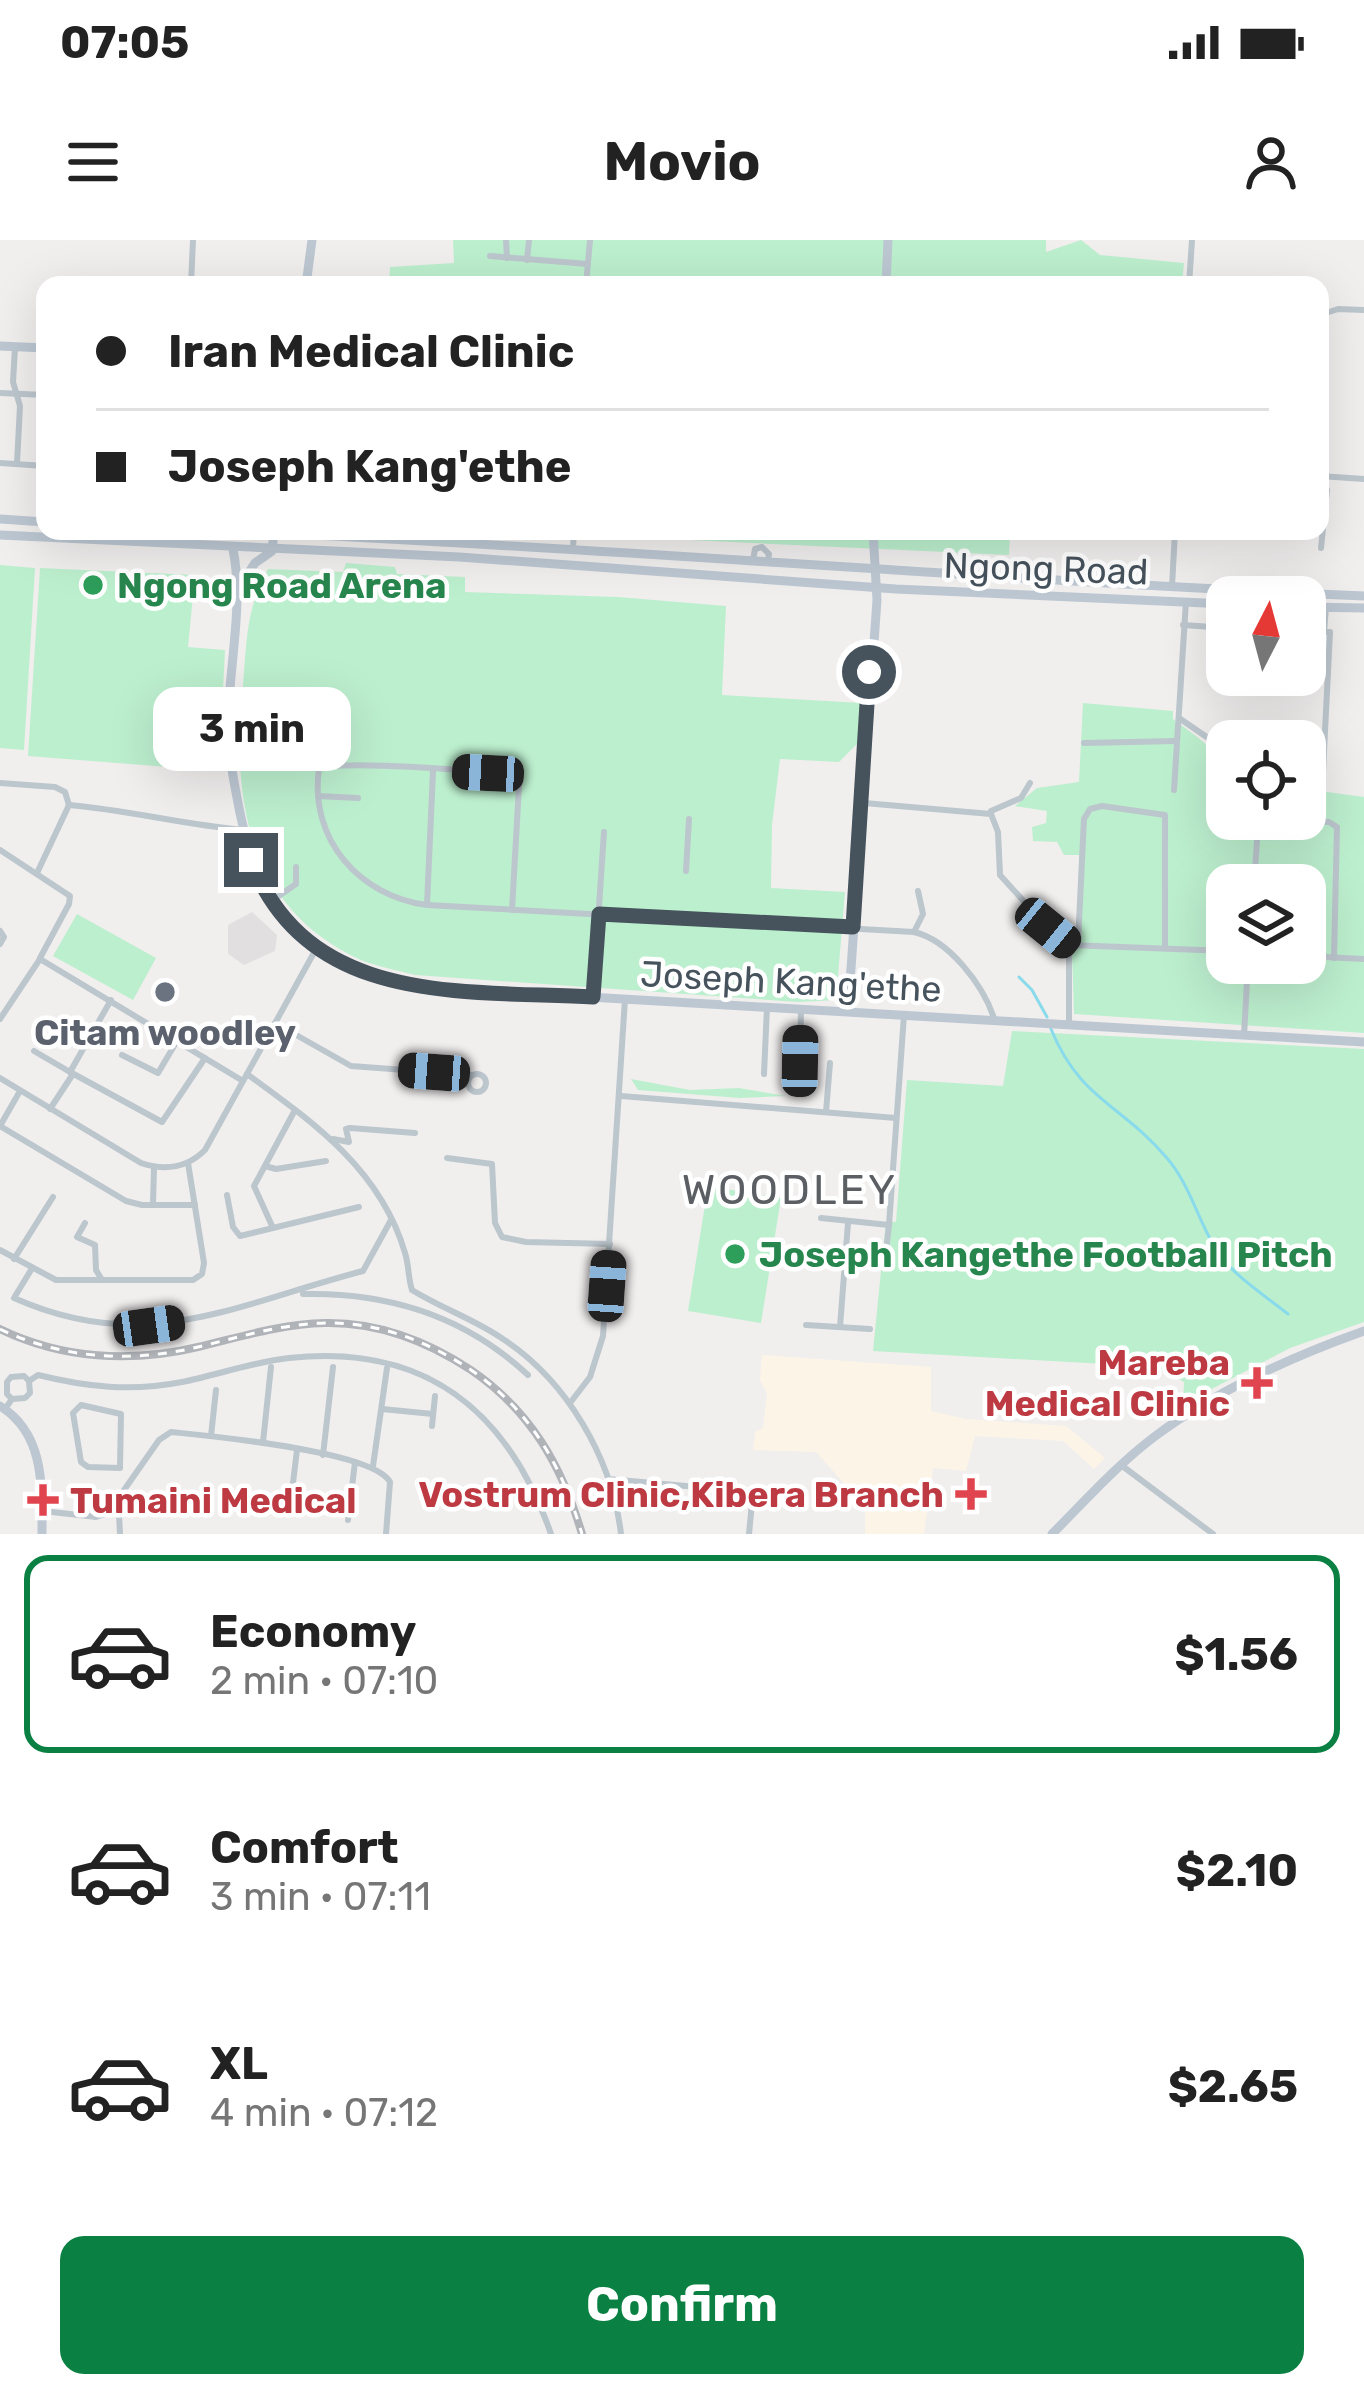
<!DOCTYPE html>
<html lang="en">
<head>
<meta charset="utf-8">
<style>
  :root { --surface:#fff; --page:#f6f6f6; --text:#222; --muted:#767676; --line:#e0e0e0; --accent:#0b8043 }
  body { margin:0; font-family:Rubik,sans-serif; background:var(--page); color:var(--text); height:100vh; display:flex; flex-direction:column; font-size:45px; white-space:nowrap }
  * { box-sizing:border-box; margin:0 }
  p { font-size:39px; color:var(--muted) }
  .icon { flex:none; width:66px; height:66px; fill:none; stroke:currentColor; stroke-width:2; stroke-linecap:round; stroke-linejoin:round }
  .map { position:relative; height:1294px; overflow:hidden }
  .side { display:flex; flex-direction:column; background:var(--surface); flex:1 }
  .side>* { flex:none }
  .top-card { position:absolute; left:36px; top:36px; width:1293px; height:264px; border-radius:24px; box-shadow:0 12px 48px #0002; display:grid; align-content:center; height:264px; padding:0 60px; background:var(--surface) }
  .needle { width:78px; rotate:6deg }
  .controls { position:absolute; left:1206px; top:336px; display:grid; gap:24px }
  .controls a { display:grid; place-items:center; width:120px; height:120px; border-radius:24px; background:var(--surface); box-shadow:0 12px 48px #0002; font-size:60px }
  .end { position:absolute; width:54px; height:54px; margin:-27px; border:15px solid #46525c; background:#fff; box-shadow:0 0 0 6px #fff }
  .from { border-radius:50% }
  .bubble { position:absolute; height:84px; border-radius:24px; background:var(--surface); box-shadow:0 12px 48px #0002; font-size:39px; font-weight:700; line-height:84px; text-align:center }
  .car { position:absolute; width:36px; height:72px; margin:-36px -18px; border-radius:15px; box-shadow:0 0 9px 3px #0007; background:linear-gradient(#222 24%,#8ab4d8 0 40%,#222 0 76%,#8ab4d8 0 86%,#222 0) }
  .top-card b { display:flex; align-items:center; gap:42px; height:114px; font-size:45px }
  .top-card b+b { border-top:3px solid var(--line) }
  .top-card i { width:30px; height:30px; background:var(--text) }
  ul { padding:21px 0 0; list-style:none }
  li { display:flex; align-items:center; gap:36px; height:198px; margin:0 24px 18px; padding:0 36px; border:6px solid transparent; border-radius:24px }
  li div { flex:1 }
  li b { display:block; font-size:45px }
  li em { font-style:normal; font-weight:700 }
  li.selected { border-color:var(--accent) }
  li>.icon { width:108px; height:108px; stroke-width:1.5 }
  .action { display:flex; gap:24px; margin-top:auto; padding:24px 60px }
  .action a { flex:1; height:138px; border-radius:24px; background:var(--accent); color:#fff; font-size:48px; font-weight:700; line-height:138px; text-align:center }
  .status { display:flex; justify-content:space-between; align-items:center; height:84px; padding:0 60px; background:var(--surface); direction:ltr }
  .status svg { height:33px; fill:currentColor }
  header { display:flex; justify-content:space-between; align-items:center; height:156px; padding:0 60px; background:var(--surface); font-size:54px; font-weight:700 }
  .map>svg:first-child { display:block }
</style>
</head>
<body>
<div class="status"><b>07:05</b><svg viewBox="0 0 49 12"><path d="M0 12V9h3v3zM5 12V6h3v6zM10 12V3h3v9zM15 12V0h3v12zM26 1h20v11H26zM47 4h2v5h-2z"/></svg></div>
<header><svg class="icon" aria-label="menu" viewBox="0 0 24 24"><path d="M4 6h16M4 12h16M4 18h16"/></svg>Movio<svg class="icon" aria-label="person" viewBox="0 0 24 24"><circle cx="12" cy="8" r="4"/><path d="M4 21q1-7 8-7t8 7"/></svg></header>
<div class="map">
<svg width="1364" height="1294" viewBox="0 0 1364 1294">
  <rect width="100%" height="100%" fill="#f1eeee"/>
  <path fill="#fcf5e7" d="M762,1115L931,1127V1171L966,1179L1066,1186L1105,1218L1094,1229L1063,1201L975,1196L966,1231L933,1228L924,1294H865V1267L816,1212L753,1210L755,1192L763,1188L765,1172L767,1153L760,1140Z"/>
  <path fill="#e2dfe0" d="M252,672L277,695L275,711L244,725L228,714V685Z"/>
  <g fill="#bcefce" fill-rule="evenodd">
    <path d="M453,0H1046V12L1081,0L1100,15L1184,23L1182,45H389L390,27L454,23Z"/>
    <path d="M689,291H1010L1009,315L689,300Z"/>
    <path d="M346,323L395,327L397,334L465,337V352L618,357L726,366L722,455L861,463L857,504L839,522L780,519L772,585L771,648L845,652L836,760L798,762L415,735C397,730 378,727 361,720C247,668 231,558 243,445C247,400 246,369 268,329L343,332Z"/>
    <path d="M0,325L35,328L24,510L0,508Z"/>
    <path d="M40,328L195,335L188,407L225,410L219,531L28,516Z"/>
    <path d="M1083,463L1173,471V479C1223,516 1227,516 1227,579H1305V549L1364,557V793L1074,774L1072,712L1078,708L1079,615H1064L1057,602L1033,601L1032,587L1046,583L1047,571L1015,566L1037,548L1079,542ZM1227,645H1305V723H1227Z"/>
    <path d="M77,674L156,718L133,760L53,716Z"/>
    <path d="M1012,791L1364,809V1082L1290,1108L1183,1164L1184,1142L1158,1127L873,1111L886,981L896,982L907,840L1003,846Z"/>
    <path d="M631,839L690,850L739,848L786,856L740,858L638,850Z"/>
    <path d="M708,946L781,958L761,1083L688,1071Z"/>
  </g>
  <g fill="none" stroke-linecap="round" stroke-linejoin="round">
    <g stroke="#89dbec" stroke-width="3">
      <path d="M1019,737L1032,750L1047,777"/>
      <path d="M1051,789C1080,860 1121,864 1166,917C1189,943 1197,977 1214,1006C1230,1034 1263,1054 1288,1074"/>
    </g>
    <g stroke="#bcc6cd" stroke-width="6">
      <path d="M506,0L507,18"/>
      <path d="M490,16L588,24"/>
      <path d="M527,20L529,0"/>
      <path d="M191,45L193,0"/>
      <path d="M586,45L590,0"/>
      <path d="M1189,45L1192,0"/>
      <path d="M1320,75L1338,69L1364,70"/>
      <path d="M15,107L13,142L20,166L17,223"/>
      <path d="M0,153L45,155"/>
      <path d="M0,223L45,226"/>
      <path d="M1320,236L1364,239"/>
      <path d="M573,308L574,291"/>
      <path d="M1321,308L1327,250"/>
      <path d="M753,320L755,309L762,307L769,314L768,320"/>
      <path d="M1172,347L1175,291"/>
      <path d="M1183,385L1227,388"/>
      <path d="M1305,392H1330L1323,531"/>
      <path d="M1324,392L1326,367"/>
      <path d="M1234,435V441L1246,450"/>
      <path d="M1179,478L1227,511"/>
      <path d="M1084,503L1176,501"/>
      <path d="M0,543L55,547L65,552L69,565"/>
      <path d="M1174,550L1186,361"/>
      <path d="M318,556L358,558"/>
      <path d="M864,563L991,574L998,592L1000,635L1048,688L1069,705L1227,711"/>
      <path d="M991,571L1021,558L1030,543"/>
      <path d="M1278,579L1329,582L1337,587L1334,718"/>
      <path d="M0,610L70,656L69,664L40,718"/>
      <path d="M686,631L689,579"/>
      <path d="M37,633L69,565C128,570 185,585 244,590"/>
      <path d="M1254,645L1258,586L1263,579"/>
      <path d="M273,660L296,644V627"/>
      <path d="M427,665L433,531"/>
      <path d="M512,670L519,546L513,537C489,530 338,520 319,529C309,599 359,656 427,665L914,692C949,700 983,745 994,778"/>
      <path d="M0,691L4,697L0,704"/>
      <path d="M914,692L923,674L918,651"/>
      <path d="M1078,703L1084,579L1090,569L1102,566L1165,575V708"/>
      <path d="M1305,716L1364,719"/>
      <path d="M593,756L604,592"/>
      <path d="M0,779L40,719L243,841"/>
      <path d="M275,783L351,826L472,835"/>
      <path d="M1069,785V705"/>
      <path d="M1244,796L1248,723"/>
      <path d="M34,811L70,832L111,760"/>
      <path d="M122,815L158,833L177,801"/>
      <path d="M800,822L801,769"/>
      <path d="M70,832L162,882L205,818"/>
      <path d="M247,834C313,882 381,930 405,1013C409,1025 408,1038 412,1050C441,1068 474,1079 503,1099C567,1141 612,1218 621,1294"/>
      <path d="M764,834L767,767"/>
      <circle cx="477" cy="843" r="9"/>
      <path d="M0,838L141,923C165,931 187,928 205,910L316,709"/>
      <path d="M20,851L0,886L126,961L142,965H195"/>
      <path d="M621,856L896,878"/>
      <path d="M50,869L73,834"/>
      <path d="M826,872L830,823"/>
      <path d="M333,899L349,902L346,889L350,888L415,893"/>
      <path d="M447,918L492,924L495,983L502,997L526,1002L610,1004"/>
      <path d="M265,926L276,929L326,921"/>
      <path d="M227,955L233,987L240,996L359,967"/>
      <path d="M153,965L154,927"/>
      <path d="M821,978L889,985L904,775"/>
      <path d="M85,983L77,997L95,1005L96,1030L102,1040"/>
      <path d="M273,988L254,946L295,870"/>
      <path d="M0,1010L56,1040H193L202,1034L204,1023L188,923"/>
      <path d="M886,1012L889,985"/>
      <path d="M14,1019L53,957"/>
      <path d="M31,1030L14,1058C146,1117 235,1064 363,1031L391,980"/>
      <path d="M303,1054C389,1052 465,1076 528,1135"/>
      <path d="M806,1085L870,1089"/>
      <path d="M840,1087L848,983"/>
      <path d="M29,1141L38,1135C87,1147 131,1152 182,1142C217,1135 253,1122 289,1118C424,1103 508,1170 551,1294"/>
      <path d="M570,1163L590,1137L603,1096L625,759"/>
      <path d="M81,1165L121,1174L120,1228L88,1227L81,1222L73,1173Z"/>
      <path d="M5,1169L12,1159L25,1158L30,1153L29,1141L24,1136L11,1137L7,1142V1154L12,1159"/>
      <path d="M382,1169L433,1174"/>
      <path d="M432,1186L435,1156"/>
      <path d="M211,1196L216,1150"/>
      <path d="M263,1202L271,1127"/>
      <path d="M323,1215L333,1127"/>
      <path d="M1121,1225L1213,1294"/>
      <path d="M373,1226L387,1128"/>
      <path d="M608,1239L753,1252L749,1294"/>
      <path d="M291,1259L297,1210"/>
      <path d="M114,1267L119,1274L120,1294"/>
      <path d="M43,1271L96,1277L108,1273L159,1200L171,1192C210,1196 373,1211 390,1242L386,1294"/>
      <path d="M348,1280L355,1222"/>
    </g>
    <g stroke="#bcc7d2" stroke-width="9">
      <path d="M306,45L312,0"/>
      <path d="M886,45L888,0"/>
      <path d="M0,106L45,108"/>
      <path d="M0,279L45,282"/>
      <path d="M233,291C611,308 987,340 1364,356"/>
      <path d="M0,295L459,317L896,349L1227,364"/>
      <path d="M233,309C244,364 229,426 228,482C228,513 234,543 240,573C263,684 322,734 433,748L1364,802"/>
      <path d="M238,349L255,323L272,311L274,291"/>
      <path d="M1305,367L1364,368"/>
      <path d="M848,771L877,360L873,291"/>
      <path d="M0,1166C45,1194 42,1246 42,1294"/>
      <path d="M1052,1294C1085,1261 1117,1225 1154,1197C1217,1150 1291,1117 1364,1091"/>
    </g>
    <defs>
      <path id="rail" d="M0,1089C62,1119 131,1123 198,1107C240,1097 281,1084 325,1083C379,1082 427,1101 471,1130C531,1171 562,1226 582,1294"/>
    </defs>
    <use href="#rail" stroke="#b0b4b9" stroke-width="8"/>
    <use href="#rail" stroke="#fff" stroke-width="3" stroke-dasharray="9" stroke-linecap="butt"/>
  </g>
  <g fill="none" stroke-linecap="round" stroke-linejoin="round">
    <path stroke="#46525c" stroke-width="15" d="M251,620C307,767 464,750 593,757L599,674L853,687L869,432"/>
  </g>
  <g fill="#2e9e5b" stroke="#fff" stroke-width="4.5">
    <circle cx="93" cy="345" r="12"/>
    <circle cx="735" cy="1014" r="12"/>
  </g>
  <circle fill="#6b7280" stroke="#fff" stroke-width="4.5" cx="165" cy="752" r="12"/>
  <g fill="#e0444e" stroke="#fff" stroke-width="4.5">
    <path d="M1251 1125h12v12h12v12h-12v12h-12v-12h-12v-12h12z"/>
    <path d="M965 1236h12v12h12v12h-12v12h-12v-12h-12v-12h12z"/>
    <path d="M37 1242h12v12h12v12h-12v12h-12v-12h-12v-12h12z"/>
  </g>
  <g text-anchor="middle" stroke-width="9" stroke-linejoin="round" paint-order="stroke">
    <g font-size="36" fill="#46525c" stroke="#fff">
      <text transform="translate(1046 328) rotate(2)" y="13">Ngong Road</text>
      <text transform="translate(791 741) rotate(3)" y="13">Joseph Kang'ethe</text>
    </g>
    <g font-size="36" font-weight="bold" fill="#27864d" stroke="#fff" text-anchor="start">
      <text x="117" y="358">Ngong Road Arena</text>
      <text x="759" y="1027">Joseph Kangethe Football Pitch</text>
    </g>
    <g font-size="36" font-weight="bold" fill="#5b616d" stroke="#fff">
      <text x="165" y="805">Citam woodley</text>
    </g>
    <g font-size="36" font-weight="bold" fill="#be3a42" stroke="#fff" text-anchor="end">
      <text x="1230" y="1135">Mareba<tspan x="1230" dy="41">Medical Clinic</tspan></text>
      <text x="944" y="1267">Vostrum Clinic,Kibera Branch</text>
      <text x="70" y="1273" text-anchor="start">Tumaini Medical</text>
    </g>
    <g font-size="42" letter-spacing="3" fill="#5b5f63" stroke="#fff">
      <text x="790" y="964">WOODLEY</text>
    </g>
  </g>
</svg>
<div class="controls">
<a><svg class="needle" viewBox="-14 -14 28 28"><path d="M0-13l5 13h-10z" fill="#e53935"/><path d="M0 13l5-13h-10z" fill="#767676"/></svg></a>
<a><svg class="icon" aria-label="locate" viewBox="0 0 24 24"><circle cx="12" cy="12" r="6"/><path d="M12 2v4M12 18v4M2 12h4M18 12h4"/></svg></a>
<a><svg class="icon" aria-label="layers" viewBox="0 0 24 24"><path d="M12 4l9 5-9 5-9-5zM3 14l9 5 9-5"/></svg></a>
</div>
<i class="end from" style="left:869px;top:432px"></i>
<i class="end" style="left:251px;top:620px"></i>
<div class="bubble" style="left:153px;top:447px;width:198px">3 min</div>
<i class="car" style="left:488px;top:533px;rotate:273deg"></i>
<i class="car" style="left:1048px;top:688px;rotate:129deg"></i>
<i class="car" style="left:800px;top:821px;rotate:1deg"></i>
<i class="car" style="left:434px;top:832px;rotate:274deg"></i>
<i class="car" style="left:607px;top:1046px;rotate:4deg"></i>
<i class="car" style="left:149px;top:1086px;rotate:82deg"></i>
<div class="top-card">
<b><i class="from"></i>Iran Medical Clinic</b>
<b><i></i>Joseph Kang'ethe</b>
</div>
</div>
<section class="side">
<ul>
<li class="selected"><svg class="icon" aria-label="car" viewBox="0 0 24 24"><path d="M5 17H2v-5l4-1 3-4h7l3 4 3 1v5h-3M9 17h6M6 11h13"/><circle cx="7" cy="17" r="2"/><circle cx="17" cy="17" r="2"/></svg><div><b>Economy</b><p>2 min · 07:10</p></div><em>$1.56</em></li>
<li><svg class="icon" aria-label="car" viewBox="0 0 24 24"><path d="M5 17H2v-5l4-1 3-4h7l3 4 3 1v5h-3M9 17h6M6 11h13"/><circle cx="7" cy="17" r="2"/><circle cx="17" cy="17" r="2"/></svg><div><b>Comfort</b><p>3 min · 07:11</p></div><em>$2.10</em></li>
<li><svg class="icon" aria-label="car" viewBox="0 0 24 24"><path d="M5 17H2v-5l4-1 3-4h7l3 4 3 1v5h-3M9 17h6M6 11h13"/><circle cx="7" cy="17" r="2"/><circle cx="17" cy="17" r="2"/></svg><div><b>XL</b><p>4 min · 07:12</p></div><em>$2.65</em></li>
</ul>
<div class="action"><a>Confirm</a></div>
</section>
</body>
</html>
